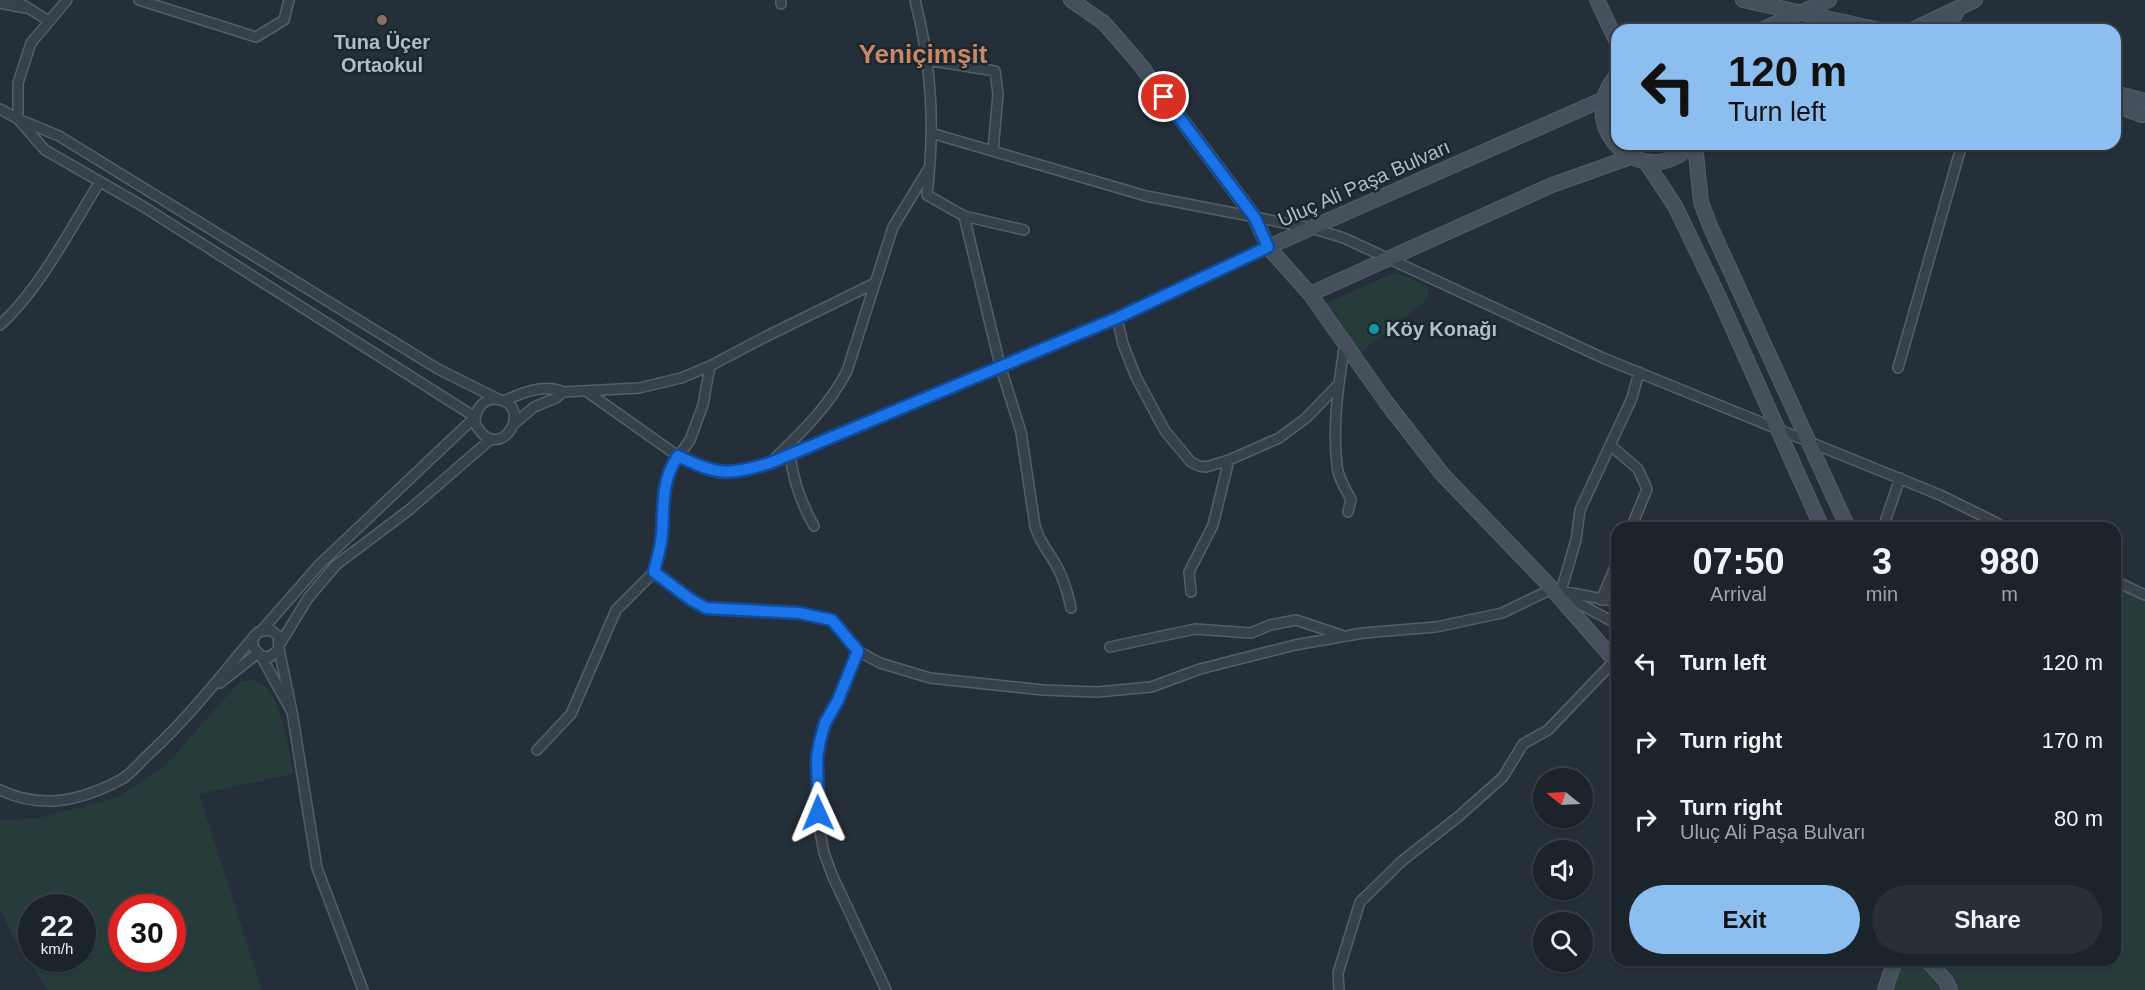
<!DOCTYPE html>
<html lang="en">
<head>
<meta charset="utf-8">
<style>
  :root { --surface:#1b232b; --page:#282f37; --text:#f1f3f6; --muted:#a0a4a9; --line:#394047; --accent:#8cbef0 }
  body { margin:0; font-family:Helvetica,sans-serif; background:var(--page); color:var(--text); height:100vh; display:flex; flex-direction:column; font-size:22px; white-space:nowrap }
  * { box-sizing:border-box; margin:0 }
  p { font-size:20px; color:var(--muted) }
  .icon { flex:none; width:33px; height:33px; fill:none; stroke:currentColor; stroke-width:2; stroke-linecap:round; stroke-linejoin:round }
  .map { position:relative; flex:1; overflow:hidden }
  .side { position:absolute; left:1611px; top:522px; width:510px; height:444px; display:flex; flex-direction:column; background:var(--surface); border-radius:18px; box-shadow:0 2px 4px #0004,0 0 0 2px var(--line) }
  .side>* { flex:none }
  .banner { position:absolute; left:1611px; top:24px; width:510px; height:126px; border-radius:18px; box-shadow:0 2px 4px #0004,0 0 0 2px var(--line); background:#8cbef0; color:#111; overflow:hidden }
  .needle { width:39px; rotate:288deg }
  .controls { position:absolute; left:1533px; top:768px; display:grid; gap:12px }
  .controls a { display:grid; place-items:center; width:60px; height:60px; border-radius:50%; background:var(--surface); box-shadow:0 2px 4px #0004,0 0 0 2px var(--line); font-size:30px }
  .speed { position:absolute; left:18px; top:894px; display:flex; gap:12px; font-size:30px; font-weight:700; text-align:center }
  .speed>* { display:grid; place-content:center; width:78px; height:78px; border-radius:50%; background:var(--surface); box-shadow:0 2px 4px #0004,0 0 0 2px var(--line); line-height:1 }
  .speed small { font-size:15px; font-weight:400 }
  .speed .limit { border:9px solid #d22; background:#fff; color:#111 }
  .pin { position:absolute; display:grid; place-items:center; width:51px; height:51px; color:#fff; margin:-26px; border:3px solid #fff; border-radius:50%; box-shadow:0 2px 6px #0007 }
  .me { position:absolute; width:66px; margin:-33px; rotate:359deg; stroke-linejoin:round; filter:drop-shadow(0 0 4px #0008) }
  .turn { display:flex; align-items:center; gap:21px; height:126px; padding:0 18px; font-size:27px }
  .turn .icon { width:78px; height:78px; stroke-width:2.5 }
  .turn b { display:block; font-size:42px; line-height:51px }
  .eta { display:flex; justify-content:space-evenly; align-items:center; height:102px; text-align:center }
  .eta b { font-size:36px; font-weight:600; line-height:42px }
  .primary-button { display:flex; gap:12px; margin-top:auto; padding:12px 18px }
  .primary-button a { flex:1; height:69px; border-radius:36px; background:var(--accent); color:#111; font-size:24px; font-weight:600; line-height:69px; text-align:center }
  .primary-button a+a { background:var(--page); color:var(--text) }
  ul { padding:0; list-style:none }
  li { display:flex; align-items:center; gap:18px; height:78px; padding:0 18px }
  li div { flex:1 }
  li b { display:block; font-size:22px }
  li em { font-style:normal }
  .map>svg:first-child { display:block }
  .green { fill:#263c3b; fill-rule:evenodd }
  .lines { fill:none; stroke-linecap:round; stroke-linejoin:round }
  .street-casing { stroke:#555f67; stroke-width:12 }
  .secondary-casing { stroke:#555f67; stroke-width:16 }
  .street { stroke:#374149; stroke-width:9 }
  .secondary { stroke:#45505c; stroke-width:14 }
  .route-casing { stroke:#114b97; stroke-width:15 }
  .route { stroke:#1a73e8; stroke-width:10 }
  .education-dot { fill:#8d6e63; stroke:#1c262e; stroke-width:2 }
  .culture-dot { fill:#0f9aa8; stroke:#1c262e; stroke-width:2 }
  .labels { text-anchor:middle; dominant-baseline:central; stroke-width:5; stroke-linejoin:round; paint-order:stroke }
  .poi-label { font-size:20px; font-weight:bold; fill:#b2bcc5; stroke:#1c262e }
  .street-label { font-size:20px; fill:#b2bcc5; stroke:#1c262e }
  .district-label { font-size:26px; font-weight:bold; fill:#cc8766; stroke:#1c262e }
</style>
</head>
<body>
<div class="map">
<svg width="2145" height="990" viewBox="0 0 2145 990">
  <rect width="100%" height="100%" fill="#242f39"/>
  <path class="green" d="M 1395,272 L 1428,286 L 1428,299 L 1360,353 L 1325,304 Z
    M 2115,586 L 2145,600 L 2145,990 L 1957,990 L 1944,965 L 1938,960 L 2115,960 Z
    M 254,680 C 258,682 263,684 266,687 C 282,704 290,751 293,774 L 199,794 L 262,990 L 48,990 L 15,941 L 0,909 L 0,820 L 35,819 L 116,798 L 164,767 L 239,682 ZM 32,908 L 82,908 L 82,958 L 32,958 ZM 122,908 L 172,908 L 172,958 L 122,958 Z
    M 1899,960 L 1918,960 L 1933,976 L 1942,990 L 1890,990 Z"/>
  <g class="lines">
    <g class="street-casing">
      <path id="street" d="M 15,0 L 49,21
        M 139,0 L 256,37 L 284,20 L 289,0
        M 781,0 L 781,4
        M 915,0 C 932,66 935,127 927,195 L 964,216 L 1000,365 L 1021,432 L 1035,526 C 1039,541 1047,550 1055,563 C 1063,577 1068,593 1071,608
        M 0,3 L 24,8
        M 927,60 L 995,71 L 998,94 L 993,151
        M 0,109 L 18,119 L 18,83 L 31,43 L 67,0
        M 931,133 L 1146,196 L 1311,228 L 1344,238 L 1603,358 L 1940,495 L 1995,522 L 2004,528
        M 964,216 L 1024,230
        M 1117,318 L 1123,344 L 1136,377 L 1165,431 L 1191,462 L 1199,466 L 1206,467 L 1229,460 L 1279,438 L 1306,418 L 1338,385
        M 0,325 C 39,290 71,228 99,183
        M 1345,342 C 1339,382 1332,424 1337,465 C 1338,477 1345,489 1351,499 L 1348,512
        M 1898,368 L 1962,144
        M 586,391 L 678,456 L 697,465 L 721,473 L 747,470 L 770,463 L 1117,318 L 1268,247
        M 492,399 C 541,399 498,475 473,419 L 475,421 C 476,409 481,402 492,399 Z
        M 504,401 C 521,393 545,383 563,392 L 639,388 L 681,378 L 710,366 L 765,337 L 875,283
        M 475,417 L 144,207 L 45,150 L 18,119 L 59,136 L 438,369 L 498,399
        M 515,423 L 534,407 L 556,398 L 563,392
        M 1610,445 L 1638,469 L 1647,489 L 1631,528
        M 790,454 C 793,481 801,503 814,526
        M 775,458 C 803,431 829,406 847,371 L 893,227 L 929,168
        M 1883,528 L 1900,478
        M 654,572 L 690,599 L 706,608 L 799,613 L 832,620 L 858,651 L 880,663 L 930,678 L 1043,690 L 1097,692 L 1151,687 L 1200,669 L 1295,645 L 1363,633 L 1436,627 L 1502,613 L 1552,589 L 1617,602
        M 2115,581 L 2145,595
        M 1561,591 L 1576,540 L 1580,510 L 1632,398 L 1639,372
        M 1191,592 L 1189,572 L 1213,525 L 1229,460
        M 1565,596 L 1617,624
        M 1601,600 L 1617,562
        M 262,630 L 320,564 L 473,419
        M 280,644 L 308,598 L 336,565 L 409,510 L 491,439
        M 1110,647 L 1195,629 L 1251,633 L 1270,625 L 1296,620 L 1341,635
        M 858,651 L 838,700 L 825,723 L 820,741 L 817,758 L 819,826 L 824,853 L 833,877 L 886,990
        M 261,656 L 270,657 L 279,649 L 278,636 L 271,630 L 258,632 L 253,639 L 253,647 L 261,656 L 292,712 L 279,649
        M 220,683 L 257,654
        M 292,712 L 317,868 L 363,990
        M 537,750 L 571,714 L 616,610 L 654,572 L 662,537 L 663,495 L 671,467 L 690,440 L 703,405 L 710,366
        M 0,790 C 42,810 81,801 122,779 C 132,773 140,762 149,754 C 188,718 221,676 255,635
        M 1339,990 L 1338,973 L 1360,902 L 1402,861 L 1458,817 L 1503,777 L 1523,744 L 1548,730 L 1615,660"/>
    </g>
    <g class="secondary-casing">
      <path id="secondary" d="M 1071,0 L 1104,23 L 1138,62 L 1255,218 L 1268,247 L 1310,294 L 1386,402 L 1442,474 L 1545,581 L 1617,663
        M 1597,0 L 1617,42
        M 1743,0 L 1880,30
        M 1761,30 L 1829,0
        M 1912,30 L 1975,0
        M 1949,30 L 1949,24 L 1959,8
        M 1617,75 C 1571,128 1646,195 1692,144
        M 2115,93 L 2145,101
        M 2115,105 L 2142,115
        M 1695,144 L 1701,202 L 1710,226 L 1848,528
        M 1646,162 L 1675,206 L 1717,293 L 1822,528
        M 1268,247 L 1604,99
        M 1310,294 L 1552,185 L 1631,157
        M 1927,960 L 1946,981 L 1950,990
        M 1885,990 L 1895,960"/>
    </g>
    <use href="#street" class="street"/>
    <use href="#secondary" class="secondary"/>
  </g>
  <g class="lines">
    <g class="route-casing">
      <path id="route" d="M 818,813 L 817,758 L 820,741 L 825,723 L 838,700 L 858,651 L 832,620 L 799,613 L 706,608 L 690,599 L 654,572 C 657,559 661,547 662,534 C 664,506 661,480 678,456 C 717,475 728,476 770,463 L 1117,318 L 1268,247 L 1255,218 L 1164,97"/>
    </g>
    <use href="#route" class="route"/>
  </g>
  <circle class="education-dot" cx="382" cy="20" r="6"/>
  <circle class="culture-dot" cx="1374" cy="329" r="6"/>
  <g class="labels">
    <g class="poi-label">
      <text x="382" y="42">Tuna Üçer<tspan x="382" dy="23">Ortaokul</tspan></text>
      <text x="1386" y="329" text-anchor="start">Köy Konağı</text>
    </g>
    <g class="street-label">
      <text transform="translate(1364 183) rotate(-24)">Uluç Ali Paşa Bulvarı</text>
    </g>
    <g class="district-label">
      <text x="923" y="54">Yeniçimşit</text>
    </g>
  </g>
</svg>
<div class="controls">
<a><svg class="needle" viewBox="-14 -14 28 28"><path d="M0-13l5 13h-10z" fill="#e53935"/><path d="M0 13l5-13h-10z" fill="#a0a4a9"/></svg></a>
<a><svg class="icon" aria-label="sound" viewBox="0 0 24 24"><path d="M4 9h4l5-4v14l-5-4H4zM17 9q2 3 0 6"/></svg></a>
<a><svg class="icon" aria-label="search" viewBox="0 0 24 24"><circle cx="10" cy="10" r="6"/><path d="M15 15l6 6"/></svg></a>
</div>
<div class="speed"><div>22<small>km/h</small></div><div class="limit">30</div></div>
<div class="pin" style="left:1164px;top:97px;background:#d93025"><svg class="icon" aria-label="arrive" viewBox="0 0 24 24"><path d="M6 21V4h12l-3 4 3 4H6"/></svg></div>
<svg class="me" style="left:818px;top:813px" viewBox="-20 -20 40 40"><path d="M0-17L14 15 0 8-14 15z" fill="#1a73e8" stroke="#fff" stroke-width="4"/></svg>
<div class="banner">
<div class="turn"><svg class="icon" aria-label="left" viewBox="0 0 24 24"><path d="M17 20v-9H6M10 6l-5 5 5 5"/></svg><div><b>120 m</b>Turn left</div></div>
</div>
<section class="side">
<div class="eta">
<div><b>07:50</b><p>Arrival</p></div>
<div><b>3</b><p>min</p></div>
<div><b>980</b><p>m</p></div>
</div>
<ul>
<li><svg class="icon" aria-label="left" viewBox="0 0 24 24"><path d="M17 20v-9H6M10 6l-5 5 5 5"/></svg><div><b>Turn left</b></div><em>120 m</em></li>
<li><svg class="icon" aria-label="right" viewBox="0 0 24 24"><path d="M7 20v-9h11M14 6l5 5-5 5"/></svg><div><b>Turn right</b></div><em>170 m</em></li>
<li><svg class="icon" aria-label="right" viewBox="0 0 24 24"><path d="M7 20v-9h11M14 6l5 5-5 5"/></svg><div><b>Turn right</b><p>Uluç Ali Paşa Bulvarı</p></div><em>80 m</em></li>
</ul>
<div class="primary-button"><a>Exit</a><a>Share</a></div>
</section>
</div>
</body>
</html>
